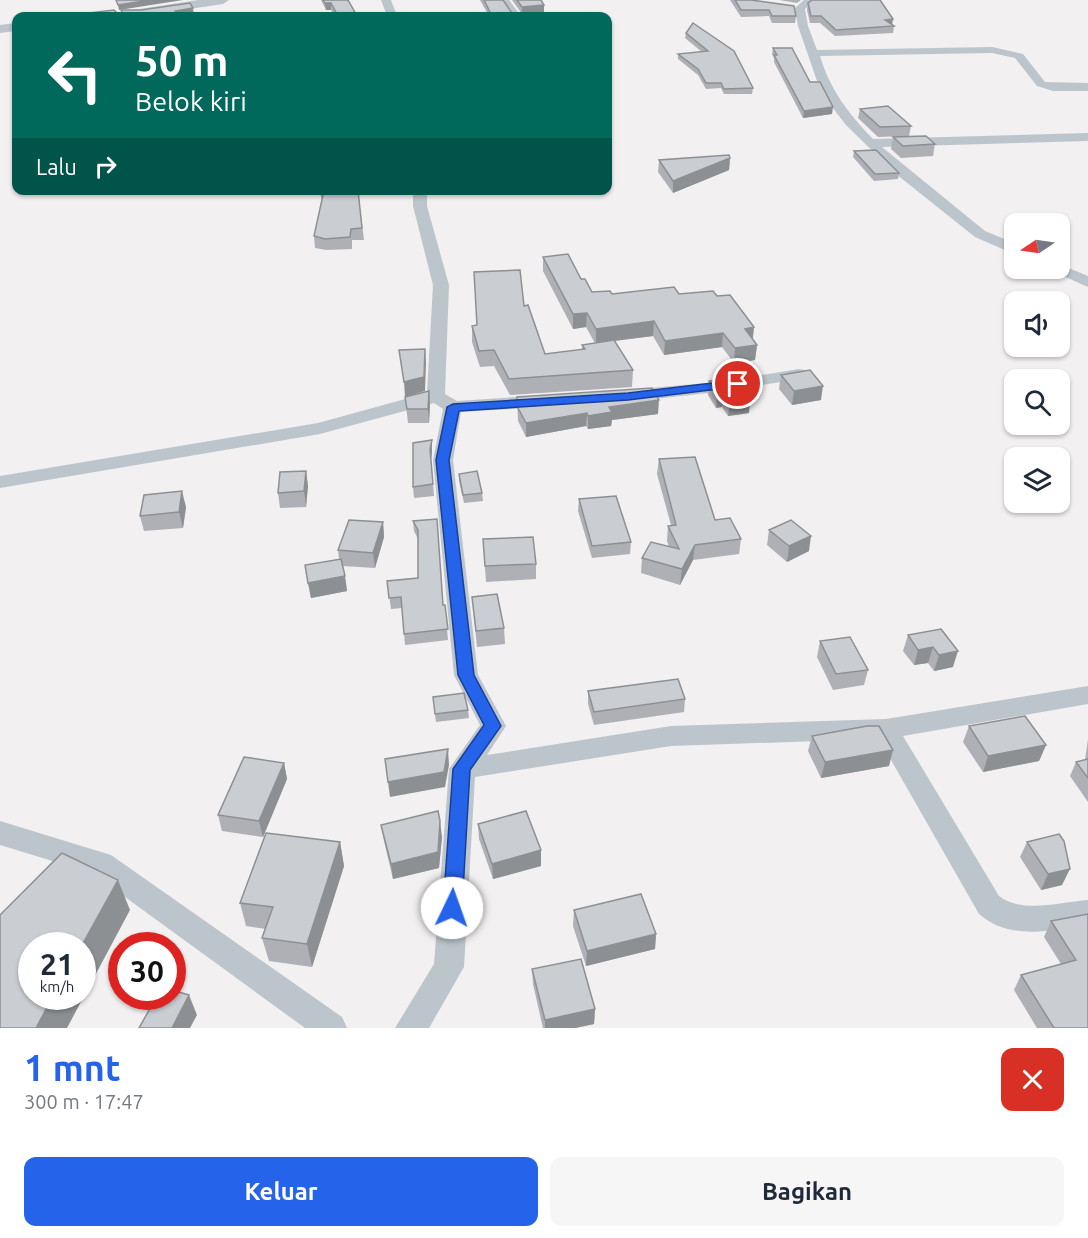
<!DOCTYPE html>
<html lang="id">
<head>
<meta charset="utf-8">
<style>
  :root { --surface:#fff; --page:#f6f6f7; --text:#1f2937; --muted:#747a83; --accent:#2563eb }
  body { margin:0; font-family:Ubuntu,sans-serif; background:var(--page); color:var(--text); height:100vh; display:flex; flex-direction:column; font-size:22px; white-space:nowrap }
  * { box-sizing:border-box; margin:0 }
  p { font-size:20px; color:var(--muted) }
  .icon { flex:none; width:33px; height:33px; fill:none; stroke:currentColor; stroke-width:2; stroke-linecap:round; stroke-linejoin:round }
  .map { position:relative; height:1028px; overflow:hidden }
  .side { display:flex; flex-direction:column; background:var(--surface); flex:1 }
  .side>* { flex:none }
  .hud { position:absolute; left:12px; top:12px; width:600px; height:183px; border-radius:12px; box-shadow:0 2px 4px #0004; background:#00695c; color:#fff; overflow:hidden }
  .needle { width:39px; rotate:257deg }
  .tools { position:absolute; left:1004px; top:213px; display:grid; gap:12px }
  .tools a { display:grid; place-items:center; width:66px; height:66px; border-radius:12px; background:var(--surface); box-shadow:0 2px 4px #0004; font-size:30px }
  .speed { position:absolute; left:18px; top:932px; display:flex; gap:12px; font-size:30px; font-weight:700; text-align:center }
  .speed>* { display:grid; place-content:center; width:78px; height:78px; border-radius:50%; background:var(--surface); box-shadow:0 2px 4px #0004; line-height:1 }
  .speed small { font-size:15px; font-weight:400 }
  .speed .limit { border:9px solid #d22; background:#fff; color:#111 }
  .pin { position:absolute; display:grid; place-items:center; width:51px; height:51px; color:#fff; margin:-26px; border:3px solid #fff; border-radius:50%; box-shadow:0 2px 6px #0007 }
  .me { position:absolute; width:66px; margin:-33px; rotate:3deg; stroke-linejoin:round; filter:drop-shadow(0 0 4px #0008) }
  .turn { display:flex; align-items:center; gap:21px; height:126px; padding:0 24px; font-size:27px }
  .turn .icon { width:78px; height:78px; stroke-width:2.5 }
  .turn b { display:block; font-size:42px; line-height:51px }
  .then { display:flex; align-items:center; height:57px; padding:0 24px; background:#0003; gap:12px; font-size:22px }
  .round { display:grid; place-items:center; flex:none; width:63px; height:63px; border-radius:12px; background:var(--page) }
  .overview { display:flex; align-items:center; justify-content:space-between; height:102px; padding:0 24px }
  h1 { font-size:36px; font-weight:600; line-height:45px; color:var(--accent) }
  .action { display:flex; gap:12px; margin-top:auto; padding:12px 24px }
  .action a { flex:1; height:69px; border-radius:12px; background:var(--accent); color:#fff; font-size:24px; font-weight:600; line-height:69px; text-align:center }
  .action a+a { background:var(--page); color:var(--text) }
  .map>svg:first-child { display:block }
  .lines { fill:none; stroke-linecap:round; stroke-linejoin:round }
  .minor { fill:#bcc5cc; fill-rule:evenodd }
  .tertiary { fill:#bcc5cc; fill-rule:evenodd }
  .wall { fill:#aeb0b5 }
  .shaded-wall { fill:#8d9093 }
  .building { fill:#cacdd2; stroke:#8d9093; stroke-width:1.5 }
  .route { fill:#2563eb; stroke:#184099; stroke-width:1.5 }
</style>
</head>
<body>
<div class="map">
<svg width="1088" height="1028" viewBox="0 0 1088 1028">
  <rect width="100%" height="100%" fill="#f2f0f0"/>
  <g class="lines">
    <path class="minor" d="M 381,0 L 391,0 L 397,16 L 387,16 Z
      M 499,0 L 509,0 L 521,16 L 511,16 Z
      M 804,0 L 815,0 L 805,9 L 808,26 L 817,50 L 992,47 L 1023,54 L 1045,82 L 1088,83 L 1088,91 L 1053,91 L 1037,86 L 1015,58 L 992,53 L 820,56 C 830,90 849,114 873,139 L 1088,133 L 1088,141 L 882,147 L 985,231 L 1014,243 L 1014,254 L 975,237 L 896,174 L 846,125 L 829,103 L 817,81 L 798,26 L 795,8 Z
      M 413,190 L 427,190 L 427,206 L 449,285 L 445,394 L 457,401 L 545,395 L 552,397 L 554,401 L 552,405 L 545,407 L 461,412 L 453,460 L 478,675 L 506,726 L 487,755 L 671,726 L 886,719 L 1088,686 L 1088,704 L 903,736 L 999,896 C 1022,914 1061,902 1088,900 L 1088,926 C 1050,930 1010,941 979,914 L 879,739 L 671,746 L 475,777 L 464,967 L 429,1028 L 395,1028 L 434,964 L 449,769 L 480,725 L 454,675 L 433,460 L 443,409 L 434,403 L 320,434 L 0,488 L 0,476 L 318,423 L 427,393 L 433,285 L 413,206 Z
      M 1059,264 L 1088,276 L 1088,287 L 1052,271 L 1050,268 L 1059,268 Z
      M 799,369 L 805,370 L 808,374 L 805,378 L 718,392 L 627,402 L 620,400 L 618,396 L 620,392 L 627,390 L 718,382 Z
      M 0,821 L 111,855 L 342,1017 L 347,1028 L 305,1028 L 92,873 L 0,845 Z"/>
    <path class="tertiary" d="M 198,0 L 229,0 L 223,4 L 142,16 L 113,16 L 120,12 Z
      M 16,23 L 16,31 L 0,33 L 0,25 Z"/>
  </g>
  <path class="wall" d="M 321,0 L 348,0 L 357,16 L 335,16 L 331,10 L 326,10 Z
    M 480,0 L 503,0 L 514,16 L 489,16 Z
    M 512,0 L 541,0 L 544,12 L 522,14 Z
    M 730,0 L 751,0 L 796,16 L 795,23 L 772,23 L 769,16 L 741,17 Z
    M 779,0 L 801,0 L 797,3 Z
    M 808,3 L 892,25 L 894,26 L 893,33 L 835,36 L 820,23 L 810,23 L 807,10 Z
    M 686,33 L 753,88 L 752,94 L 724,94 L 721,88 L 706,89 L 698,75 L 678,59 L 678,54 L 702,52 L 685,38 Z
    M 773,48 L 810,82 L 832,114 L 803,118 L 774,62 L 774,58 L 772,54 Z
    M 860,109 L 911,126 L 909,136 L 878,137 L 858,118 Z
    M 893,137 L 935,144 L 933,156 L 901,158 L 891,149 Z
    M 854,151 L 899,173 L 898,179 L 874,181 L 853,157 Z
    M 730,158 L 729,170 L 673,193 L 658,172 L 659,160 Z
    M 319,190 L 358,190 L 364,240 L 352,240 L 352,249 L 326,250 L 315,248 L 314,236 L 322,200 Z
    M 543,257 L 581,279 L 592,292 L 612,294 L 679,294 L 717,296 L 754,327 L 753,339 L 757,345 L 755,360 L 734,363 L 722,347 L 664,355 L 653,336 L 615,341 L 633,370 L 632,387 L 510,395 L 494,366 L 480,367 L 472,342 L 472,326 L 477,325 L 524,306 L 545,354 L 582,350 L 582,345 L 595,343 L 586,327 L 573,329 L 543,271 Z
    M 781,375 L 821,400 L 792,405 L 779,389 Z
    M 709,381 L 750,399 L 749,413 L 728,416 L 722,407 L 716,408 L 708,395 Z
    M 429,391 L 430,405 L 429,423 L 408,423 L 405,397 Z
    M 517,397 L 658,414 L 612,420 L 611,426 L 588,429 L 586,426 L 526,437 L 518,421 Z
    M 432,440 L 432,452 L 431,459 L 434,496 L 414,498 L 413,487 Z
    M 659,459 L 715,520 L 741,539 L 739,554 L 693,560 L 680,585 L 641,573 L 642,558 L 669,547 L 667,541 L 668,526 L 671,525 L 657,474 Z
    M 306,471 L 308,486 L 306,507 L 280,508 L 278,493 Z
    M 459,474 L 482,493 L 483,501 L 464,503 L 459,481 Z
    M 579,499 L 631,542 L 630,554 L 592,558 L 578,511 Z
    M 186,507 L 183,528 L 144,531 L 140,516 Z
    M 437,519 L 443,605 L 445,605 L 448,640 L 405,645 L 402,608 L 391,609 L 387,581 L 418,578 L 418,539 L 414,531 L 413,521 Z
    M 383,522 L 384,537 L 375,568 L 343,566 L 347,591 L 311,598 L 305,565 L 339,559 L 338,550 Z
    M 769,530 L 809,551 L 787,562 L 767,545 Z
    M 483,539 L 536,564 L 536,579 L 486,582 Z
    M 472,597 L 504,628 L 505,644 L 477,647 Z
    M 941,629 L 953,667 L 934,671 L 928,663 L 914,665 L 903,651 L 908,635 Z
    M 820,641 L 868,670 L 864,685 L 833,690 L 817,657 Z
    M 588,691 L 685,699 L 684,712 L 594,725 L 588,704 Z
    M 433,697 L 468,710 L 469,718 L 436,722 Z
    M 969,726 L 1046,745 L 1039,761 L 983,772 L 963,742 Z
    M 812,736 L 889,766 L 821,778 L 808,751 Z
    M 1088,739 L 1088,802 L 1070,776 L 1076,762 L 1085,760 Z
    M 284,763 L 287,779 L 263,837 L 222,831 L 218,815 Z
    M 478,824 L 541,850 L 541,866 L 493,879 L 479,839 Z
    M 381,825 L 442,837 L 439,868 L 393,879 L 384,841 Z
    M 340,842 L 344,866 L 312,967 L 269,961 L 262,938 L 266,929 L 246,926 L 240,903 Z
    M 1027,842 L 1062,885 L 1041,890 L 1020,857 Z
    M 574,910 L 656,934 L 655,949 L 586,966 L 573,926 Z
    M 1088,914 L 1088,1028 L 1037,1028 L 1014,990 L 1021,975 L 1061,964 L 1044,937 L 1051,921 Z
    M 532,969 L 595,1009 L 594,1024 L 575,1028 L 543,1028 L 533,984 Z"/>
  <path class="shaded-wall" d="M 151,0 L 183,0 L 119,10 L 118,5 Z
    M 325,3 L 331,3 L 331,10 L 326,10 Z
    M 544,5 L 544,12 L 522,14 L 522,7 Z
    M 193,8 L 194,16 L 176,16 L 175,11 Z
    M 893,19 L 892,25 L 885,20 Z
    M 833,107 L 832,114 L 803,118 L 804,111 Z
    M 730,158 L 729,170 L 673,193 L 673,181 Z
    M 587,313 L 586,327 L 573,329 L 573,314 Z
    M 654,321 L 653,336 L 596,343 L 596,329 Z
    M 754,327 L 752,342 L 745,329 Z
    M 723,333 L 722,347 L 664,355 L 665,341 Z
    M 757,345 L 755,360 L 734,363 L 735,348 Z
    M 425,349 L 426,363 L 425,391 L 405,397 L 404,382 Z
    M 823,386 L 821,400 L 792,405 L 794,391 Z
    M 429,391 L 430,405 L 429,423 L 428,409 Z
    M 717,393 L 724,393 L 722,407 L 716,408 Z
    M 750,399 L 749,413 L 728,416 L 730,401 Z
    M 659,400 L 658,414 L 612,420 L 611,426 L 588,429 L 588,416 L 609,407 Z
    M 587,413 L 586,426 L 526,437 L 526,423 Z
    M 432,440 L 432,452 L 431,460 L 430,449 Z
    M 306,471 L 308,486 L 306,507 L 304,491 Z
    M 182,491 L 186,507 L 183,528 L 179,512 Z
    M 383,522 L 384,537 L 375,568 L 373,553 Z
    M 811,536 L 809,551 L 787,562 L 789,546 Z
    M 695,545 L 693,560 L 680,585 L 682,569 Z
    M 345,576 L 347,591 L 311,598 L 308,583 Z
    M 933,647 L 928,663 L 914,665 L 918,650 Z
    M 958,651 L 953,667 L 934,671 L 939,655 Z
    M 1046,745 L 1039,761 L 983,772 L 988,756 Z
    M 448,749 L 449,765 L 445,787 L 390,797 L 388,782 Z
    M 893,750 L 889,766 L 821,778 L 825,762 Z
    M 284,763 L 287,779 L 263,837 L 259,821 Z
    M 440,821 L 442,837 L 439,868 L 393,879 L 391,864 Z
    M 340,842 L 344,866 L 312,967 L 307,944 Z
    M 541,850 L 541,866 L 493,879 L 492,864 Z
    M 1070,869 L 1062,885 L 1041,890 L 1048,874 Z
    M 118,880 L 130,910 L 67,1028 L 36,1028 L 53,996 L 82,996 L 82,945 Z
    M 656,934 L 655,949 L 586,966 L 587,951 Z
    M 189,995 L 197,1015 L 190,1028 L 172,1028 Z
    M 595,1009 L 594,1024 L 575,1028 L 545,1028 L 545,1020 Z"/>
  <path class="building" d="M 116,0 L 151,0 L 118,5 Z
    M 323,0 L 348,0 L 357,16 L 338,16 L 331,3 L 325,3 Z
    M 484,0 L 503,0 L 514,16 L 492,16 Z
    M 517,0 L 541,0 L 544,5 L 522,7 Z
    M 735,0 L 751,0 L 794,6 L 796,16 L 772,16 L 769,10 L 741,10 Z
    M 812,0 L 880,0 L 893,19 L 885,20 L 894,26 L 836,30 L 821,16 L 811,16 L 808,3 Z
    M 190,3 L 193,8 L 175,11 L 176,16 L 124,16 L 121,10 L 141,10 Z
    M 114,10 L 120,16 L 90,16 L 88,13 Z
    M 693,23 L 734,51 L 753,88 L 724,89 L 721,83 L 706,83 L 698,69 L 678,54 L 708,51 L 686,33 Z
    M 773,48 L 792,48 L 810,82 L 820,82 L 833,107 L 804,111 L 774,55 L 777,55 Z
    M 888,106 L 911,126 L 880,127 L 860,109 Z
    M 926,136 L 935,144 L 903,146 L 893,137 Z
    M 876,150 L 899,173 L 875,174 L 854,151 Z
    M 729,155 L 730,158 L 673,181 L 659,160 Z
    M 321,190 L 358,190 L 362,228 L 351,229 L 350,237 L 325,239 L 314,236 L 323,195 Z
    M 568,254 L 581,279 L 585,279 L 592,292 L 610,291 L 612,294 L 674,287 L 679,294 L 713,291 L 717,296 L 730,295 L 754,327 L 745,329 L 757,345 L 735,348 L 723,333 L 665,341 L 654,321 L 596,329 L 587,313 L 573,314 L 543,257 Z
    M 520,270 L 524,306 L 528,305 L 545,354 L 585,349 L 582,345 L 614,340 L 633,370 L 509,379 L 494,350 L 479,351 L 472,326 L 477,325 L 474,272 Z
    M 425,349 L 424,377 L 404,382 L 399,350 Z
    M 810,370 L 823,386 L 794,391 L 781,375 Z
    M 736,377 L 750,399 L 730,401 L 724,393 L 717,393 L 709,381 Z
    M 652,388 L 659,400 L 609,407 L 612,412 L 588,416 L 587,413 L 526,423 L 518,408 L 517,397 Z
    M 429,391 L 428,409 L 407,409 L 405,397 Z
    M 432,440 L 430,449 L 433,484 L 413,487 L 413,443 Z
    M 695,457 L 715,520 L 730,518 L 741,539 L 695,545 L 682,569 L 642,558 L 651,542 L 679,549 L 668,526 L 676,525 L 659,459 Z
    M 306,471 L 304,491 L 278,493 L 280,472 Z
    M 477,471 L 482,493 L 463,495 L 459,474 Z
    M 182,491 L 179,512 L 140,516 L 144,495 Z
    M 616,496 L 631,542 L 592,546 L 579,499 Z
    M 437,519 L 443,605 L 445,605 L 448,629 L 404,634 L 401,597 L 389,598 L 387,581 L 418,578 L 418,530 L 413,521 Z
    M 349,520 L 383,522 L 373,553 L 338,550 Z
    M 791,520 L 811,536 L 789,546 L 769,530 Z
    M 533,537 L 536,564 L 485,566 L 483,539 Z
    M 341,559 L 345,576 L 308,583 L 305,565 Z
    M 497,594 L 504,628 L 476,631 L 472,597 Z
    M 941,629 L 958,651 L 939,655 L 933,647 L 918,650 L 908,635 Z
    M 850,637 L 868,670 L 836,674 L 820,641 Z
    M 678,679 L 685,699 L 594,712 L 588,691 Z
    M 464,693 L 468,710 L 435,714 L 433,697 Z
    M 1025,716 L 1046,745 L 988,756 L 969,726 Z
    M 867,726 L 879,726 L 893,750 L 825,762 L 812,736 Z
    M 448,749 L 444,772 L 388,782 L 385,759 Z
    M 244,757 L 284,763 L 259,821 L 218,815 Z
    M 1088,759 L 1088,778 L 1076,762 Z
    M 438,811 L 440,821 L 438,852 L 391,864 L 381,825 Z
    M 526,811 L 541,850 L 492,864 L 478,824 Z
    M 266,833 L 340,842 L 307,944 L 262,938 L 273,907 L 240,903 Z
    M 1059,834 L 1064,841 L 1070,869 L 1048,874 L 1027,842 Z
    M 62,853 L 118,880 L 82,945 L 32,945 L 32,996 L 53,996 L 36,1028 L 0,1028 L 0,915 Z
    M 641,894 L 656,934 L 587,951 L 574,910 Z
    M 1088,914 L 1088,1028 L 1054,1028 L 1021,975 L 1076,960 L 1051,921 Z
    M 581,959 L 595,1009 L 545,1020 L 532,969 Z
    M 172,990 L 189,995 L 172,1028 L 139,1028 L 157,996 L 172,996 Z"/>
  <path class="route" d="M 738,380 L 744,384 L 743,386 L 628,400 L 459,411 L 449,460 L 474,675 L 501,726 L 470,770 L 462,908 L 459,914 L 452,916 L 445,914 L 443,908 L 453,769 L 484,725 L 458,675 L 436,460 L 447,407 L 453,404 L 628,393 Z"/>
</svg>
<div class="tools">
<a><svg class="needle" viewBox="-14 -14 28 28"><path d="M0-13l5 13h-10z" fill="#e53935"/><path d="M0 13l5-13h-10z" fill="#747a83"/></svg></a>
<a><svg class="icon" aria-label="sound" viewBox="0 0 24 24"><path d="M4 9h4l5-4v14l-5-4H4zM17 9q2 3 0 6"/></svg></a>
<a><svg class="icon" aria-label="search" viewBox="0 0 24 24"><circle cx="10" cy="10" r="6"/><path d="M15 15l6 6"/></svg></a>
<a><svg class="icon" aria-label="layers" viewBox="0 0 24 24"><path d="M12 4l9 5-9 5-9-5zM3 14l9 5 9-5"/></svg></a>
</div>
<div class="speed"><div>21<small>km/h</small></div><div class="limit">30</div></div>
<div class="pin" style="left:738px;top:384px;background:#d93025"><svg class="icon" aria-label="arrive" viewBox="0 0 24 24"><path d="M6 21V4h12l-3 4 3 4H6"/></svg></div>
<svg class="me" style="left:452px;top:908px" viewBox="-20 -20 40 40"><circle r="19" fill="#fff"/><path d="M0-13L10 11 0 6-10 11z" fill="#2563eb"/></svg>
<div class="hud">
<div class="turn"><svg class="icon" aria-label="left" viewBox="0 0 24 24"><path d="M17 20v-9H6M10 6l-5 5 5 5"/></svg><div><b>50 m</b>Belok kiri</div></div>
<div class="then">Lalu<svg class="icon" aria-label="right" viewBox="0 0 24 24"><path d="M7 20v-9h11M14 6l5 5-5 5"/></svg></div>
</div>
</div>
<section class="side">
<div class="overview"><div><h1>1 mnt</h1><p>300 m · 17:47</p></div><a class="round" style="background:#d93025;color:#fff"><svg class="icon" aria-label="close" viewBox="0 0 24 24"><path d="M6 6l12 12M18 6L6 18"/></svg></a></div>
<div class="action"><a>Keluar</a><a>Bagikan</a></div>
</section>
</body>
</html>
